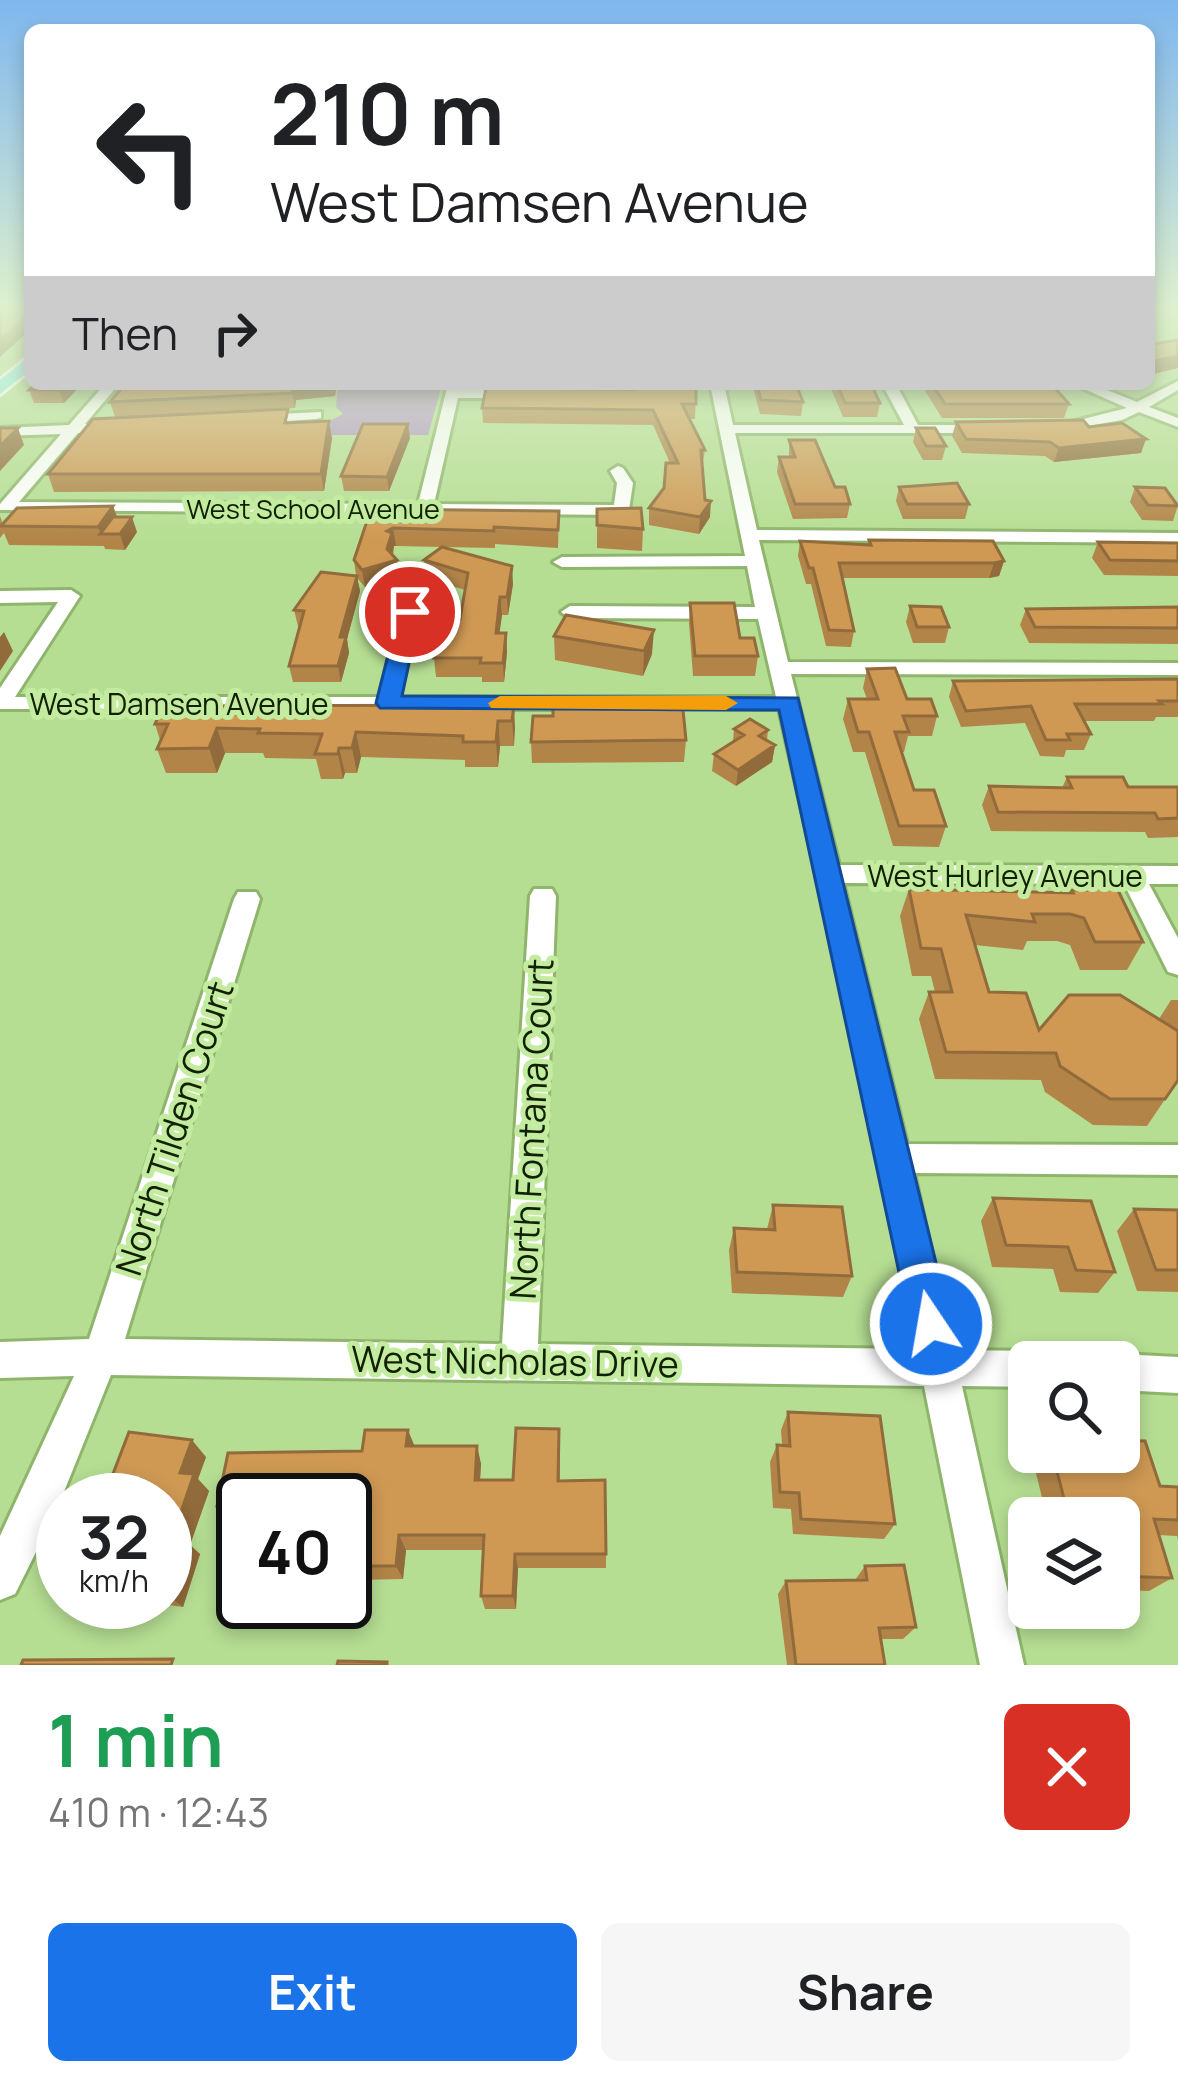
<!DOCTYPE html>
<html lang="en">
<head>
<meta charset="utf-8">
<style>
  :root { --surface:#fff; --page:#f6f6f6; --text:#202124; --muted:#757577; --accent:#1a73e8 }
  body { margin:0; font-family:Manrope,sans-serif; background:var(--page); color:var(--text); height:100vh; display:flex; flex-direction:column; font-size:45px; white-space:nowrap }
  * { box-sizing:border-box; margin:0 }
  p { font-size:39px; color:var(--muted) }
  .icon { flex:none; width:66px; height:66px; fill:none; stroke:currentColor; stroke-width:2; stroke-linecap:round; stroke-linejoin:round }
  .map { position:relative; height:1665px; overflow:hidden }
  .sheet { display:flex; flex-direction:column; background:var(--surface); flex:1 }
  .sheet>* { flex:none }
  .banner { position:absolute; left:24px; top:24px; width:1131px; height:366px; border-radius:18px; box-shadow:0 6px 18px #0003; background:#fff; color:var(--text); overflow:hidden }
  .tools { position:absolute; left:1008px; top:1341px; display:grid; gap:24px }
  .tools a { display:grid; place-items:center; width:132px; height:132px; border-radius:18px; background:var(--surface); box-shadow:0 6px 18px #0003; font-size:60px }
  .speed { position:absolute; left:36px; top:1473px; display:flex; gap:24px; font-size:60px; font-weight:700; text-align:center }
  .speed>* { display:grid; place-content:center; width:156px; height:156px; border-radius:50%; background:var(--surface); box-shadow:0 6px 18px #0003; line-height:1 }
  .speed small { font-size:30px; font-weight:400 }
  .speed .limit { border:6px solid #111; border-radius:18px; background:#fff; color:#111 }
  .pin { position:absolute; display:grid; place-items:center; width:102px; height:102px; color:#fff; margin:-51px; border:6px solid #fff; border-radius:50%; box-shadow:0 3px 12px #0007 }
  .me { position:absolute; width:132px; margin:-66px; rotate:348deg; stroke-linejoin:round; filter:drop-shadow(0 0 9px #0008) }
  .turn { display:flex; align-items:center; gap:42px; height:252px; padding:0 48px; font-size:54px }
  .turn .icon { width:156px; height:156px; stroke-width:2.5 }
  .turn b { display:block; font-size:84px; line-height:102px }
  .then { display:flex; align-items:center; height:114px; padding:0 48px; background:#0003; gap:24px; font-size:45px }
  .round { display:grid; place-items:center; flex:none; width:126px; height:126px; border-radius:18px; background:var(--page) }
  .summary { display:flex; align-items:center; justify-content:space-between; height:204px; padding:0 48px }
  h1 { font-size:72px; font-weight:700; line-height:90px; color:#1e9e55 }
  .cta { display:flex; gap:24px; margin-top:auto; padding:24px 48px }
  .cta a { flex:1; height:138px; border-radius:18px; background:var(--accent); color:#fff; font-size:48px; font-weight:700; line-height:138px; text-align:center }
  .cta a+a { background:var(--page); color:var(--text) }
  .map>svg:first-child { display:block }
  .green { fill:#b195c4 }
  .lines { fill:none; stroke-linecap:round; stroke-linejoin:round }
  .minor-casing { stroke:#8fb56c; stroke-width:6 }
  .major-casing { stroke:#fff; stroke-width:6 }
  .minor { fill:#fff; fill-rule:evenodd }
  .major { fill:#86efeb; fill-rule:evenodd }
  .wall { fill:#b28448 }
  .shaded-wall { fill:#916b3b }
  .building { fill:#cf9954; stroke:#916b3b; stroke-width:3 }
  .route { fill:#1a73e8; stroke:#114b97; stroke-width:3 }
  .slow { fill:#f59e0b }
  .labels { text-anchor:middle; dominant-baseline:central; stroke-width:10; stroke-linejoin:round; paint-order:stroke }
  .far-street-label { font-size:27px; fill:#122003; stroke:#c3eca0 }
  .street-label { font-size:30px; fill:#122003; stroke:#c3eca0 }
  .near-street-label { font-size:36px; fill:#122003; stroke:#c3eca0 }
</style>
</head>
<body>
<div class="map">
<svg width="1178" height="1665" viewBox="0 0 1178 1665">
  <rect width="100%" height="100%" fill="#b6de93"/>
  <path class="green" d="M 338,384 L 442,384 L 428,435 L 325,435 L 322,425 L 343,414 L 336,407 Z"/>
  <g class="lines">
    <g class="minor-casing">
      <path id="minor" d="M 1178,381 L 1178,390 L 1149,407 L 1178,418 L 1178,427 L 1139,412 L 1122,420 L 1059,431 L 1052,427 L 1127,408 L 1073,384 L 1092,384 L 1137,402 Z
        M 105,384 L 119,384 L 85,424 L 116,423 L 123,427 L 121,430 L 78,433 L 19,502 L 418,504 L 448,384 L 462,384 L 460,390 L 518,390 L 525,394 L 518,398 L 458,398 L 434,504 L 614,505 L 617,483 L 610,471 L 618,466 L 623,468 L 633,483 L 629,510 L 621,515 L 0,510 L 0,504 L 61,434 L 0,436 L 0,428 L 69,425 Z
        M 710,384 L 724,384 L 733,425 L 904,425 L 882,384 L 896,384 L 918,425 L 982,425 L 989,429 L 982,433 L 735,433 L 757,530 L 1178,533 L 1178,543 L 759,540 L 788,662 L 1178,663 L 1178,675 L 791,674 L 839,865 L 1178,866 L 1178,884 L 1149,884 L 1178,938 L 1178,975 L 1168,972 L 1124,884 L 843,883 L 907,1144 L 1178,1145 L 1178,1175 L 914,1173 L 953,1350 L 1029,1351 L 1042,1356 L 1044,1362 L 1029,1362 L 1029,1387 L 962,1386 L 1024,1665 L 980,1665 L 924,1386 L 111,1375 L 55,1514 L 15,1594 L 0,1600 L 0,1536 L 74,1376 L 0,1378 L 0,1342 L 89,1339 L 234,899 L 238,892 L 256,892 L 260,899 L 125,1339 L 502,1344 L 530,896 L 534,889 L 552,889 L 556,896 L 538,1344 L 917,1349 L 865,1089 L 779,709 L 0,709 L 0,688 L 58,602 L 0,603 L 0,591 L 71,590 L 80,596 L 15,697 L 379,697 L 400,612 L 409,606 L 418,612 L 400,697 L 776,697 L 758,619 L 570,618 L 561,612 L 570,606 L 755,607 L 747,566 L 562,567 L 553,562 L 562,557 L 745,556 Z
        M 321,412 L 321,418 L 316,419 L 258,423 L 251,419 L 258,415 Z
        M 1119,1354 L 1178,1357 L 1178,1393 L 1119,1390 L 1119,1362 L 1105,1362 Z"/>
    </g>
    <g class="major-casing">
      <path id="major" d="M 30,356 L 30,370 L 0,394 L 0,380 Z"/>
    </g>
    <use href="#minor" class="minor"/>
    <use href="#major" class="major"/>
  </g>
  <path class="wall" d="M 1149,322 L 1153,344 L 1178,340 L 1178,368 L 1153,374 L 1150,380 Z
    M 35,384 L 82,384 L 64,403 L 34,403 L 29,390 Z
    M 125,384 L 337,384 L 335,396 L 296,400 L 295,408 L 115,417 L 110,402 Z
    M 538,384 L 696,384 L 695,419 L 689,419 L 705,450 L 702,466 L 705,500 L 710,517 L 699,534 L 649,525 L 649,508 L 664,488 L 670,463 L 653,425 L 483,423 L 482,408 L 636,388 Z
    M 752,384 L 796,384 L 803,402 L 801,416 L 760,414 Z
    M 829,384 L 871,384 L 880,403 L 877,417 L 843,417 Z
    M 921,384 L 964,384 L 967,388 L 1069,404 L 1064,418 L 942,418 Z
    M 1019,384 L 1046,384 L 1046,387 L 1022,387 Z
    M 956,422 L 1089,427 L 1141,453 L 1054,462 L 1045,456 L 962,453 L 952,436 Z
    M 291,423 L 332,438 L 324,491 L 54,492 L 48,474 Z
    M 916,428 L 946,446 L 942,460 L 923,460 L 913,442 Z
    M 410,438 L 389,491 L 344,491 L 341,476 Z
    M 789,440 L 850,504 L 847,518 L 793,519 L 777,472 L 779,457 L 789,457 Z
    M 899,487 L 969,504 L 965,519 L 903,519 L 896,501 Z
    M 1135,487 L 1178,505 L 1173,521 L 1142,520 L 1130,502 Z
    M 113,506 L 117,517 L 137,532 L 125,550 L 105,549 L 104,546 L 9,545 L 4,533 L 0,538 L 0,516 L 3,524 Z
    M 371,509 L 559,511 L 558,548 L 495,544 L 495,548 L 442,547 L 513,584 L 508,615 L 502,615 L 499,633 L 506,633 L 507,652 L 504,682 L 482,682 L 482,677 L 436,677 L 434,658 L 460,619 L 465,590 L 426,578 L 424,560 L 442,547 L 396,546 L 394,546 L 393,556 L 399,577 L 365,587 L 357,578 L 360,591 L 347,639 L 349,653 L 341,682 L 293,682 L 289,666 L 300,626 L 298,626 L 294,610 L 356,575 L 354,560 Z
    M 597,509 L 643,529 L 642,551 L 597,548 Z
    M 869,540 L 1004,561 L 999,576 L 989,578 L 842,578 L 854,631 L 851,647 L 826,646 L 811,584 L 806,584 L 798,556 L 800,541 L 868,545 Z
    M 1098,542 L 1178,543 L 1178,576 L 1104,575 L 1092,558 Z
    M 690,603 L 740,638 L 758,656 L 755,676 L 693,676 L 689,623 Z
    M 910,606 L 949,627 L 945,643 L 913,643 L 906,622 Z
    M 1178,607 L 1178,644 L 1029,643 L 1020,625 L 1026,609 Z
    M 554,636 L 652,654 L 643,676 L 555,660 Z
    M 867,669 L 907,699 L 937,716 L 932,736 L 908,736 L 904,752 L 902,752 L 914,790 L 946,826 L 939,847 L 893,846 L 865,752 L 853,752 L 843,719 L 848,699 L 867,699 L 863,688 Z
    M 1178,679 L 1178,717 L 1156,717 L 1154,721 L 1084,721 L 1091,734 L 1084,750 L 1066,750 L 1064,757 L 1040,756 L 1025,723 L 961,727 L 949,697 L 953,681 Z
    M 514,705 L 514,746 L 500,746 L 498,767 L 465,767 L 465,760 L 361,757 L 357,773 L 345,773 L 343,779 L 321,779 L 316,759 L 265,758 L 263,753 L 225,753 L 217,773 L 166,773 L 157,749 L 160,740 L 155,724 Z
    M 734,729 L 768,730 L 767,741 L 775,745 L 772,762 L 736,786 L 712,771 L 714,754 L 733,742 Z
    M 686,740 L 684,762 L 532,763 L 531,742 Z
    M 1067,777 L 1128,787 L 1178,787 L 1178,837 L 1148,838 L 1145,832 L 991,831 L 982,805 L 989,786 L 1062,788 Z
    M 1084,886 L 1143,942 L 1127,970 L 1080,970 L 1070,945 L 1057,941 L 1027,941 L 1023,950 L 975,945 L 989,992 L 1039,1030 L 1159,1019 L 1171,1000 L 1178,1000 L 1178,1080 L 1147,1126 L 1093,1125 L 1045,1092 L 1041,1080 L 935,1079 L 919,1019 L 929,992 L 935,992 L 931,976 L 912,976 L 900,916 L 909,889 L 1070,893 L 1071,890 L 1082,890 Z
    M 993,1198 L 1115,1272 L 1098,1293 L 1060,1292 L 1053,1269 L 992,1267 L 981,1221 Z
    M 773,1205 L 852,1276 L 843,1297 L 732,1293 L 729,1250 L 734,1228 L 767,1229 Z
    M 1134,1209 L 1178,1210 L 1178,1292 L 1137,1291 L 1117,1231 Z
    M 788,1412 L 895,1524 L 884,1539 L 793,1534 L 791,1509 L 773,1508 L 770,1462 L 777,1445 L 782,1445 L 781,1430 Z
    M 414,1446 L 477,1446 L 481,1464 L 480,1480 L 513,1480 L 560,1446 L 560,1481 L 606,1554 L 606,1568 L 518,1568 L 516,1609 L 485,1609 L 481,1596 L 483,1550 L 406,1550 L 403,1579 L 356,1580 L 346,1566 L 347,1556 L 345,1556 L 345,1500 L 243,1500 L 243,1521 L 231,1521 L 217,1506 L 362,1451 Z
    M 1052,1452 L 1119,1452 L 1160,1486 L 1178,1487 L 1178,1540 L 1177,1536 L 1158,1535 L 1172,1578 L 1149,1591 L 1119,1590 L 1119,1518 L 1047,1518 L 1035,1469 Z
    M 206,1457 L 198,1479 L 209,1491 L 190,1545 L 200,1554 L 183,1607 L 147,1602 L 165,1602 L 165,1500 Z
    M 865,1566 L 916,1627 L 903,1639 L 880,1639 L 885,1665 L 787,1665 L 778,1594 L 786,1581 L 855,1580 Z"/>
  <path class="shaded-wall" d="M 30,314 L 30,330 L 0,357 L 0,340 Z
    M 1178,356 L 1178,368 L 1153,374 L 1155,367 L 1150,362 Z
    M 65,384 L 82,384 L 64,403 L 59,390 Z
    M 311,384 L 337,384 L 335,396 L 296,400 L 295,408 L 292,393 L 294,386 Z
    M 329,421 L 332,438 L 324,491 L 321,474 Z
    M 408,424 L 410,438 L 389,491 L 387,477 Z
    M 18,428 L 24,445 L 0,471 L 0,446 Z
    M 1146,439 L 1141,453 L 1054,462 L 1059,448 Z
    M 711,501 L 710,517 L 699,534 L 700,517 Z
    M 113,506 L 120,525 L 101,534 L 98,527 Z
    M 132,517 L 137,532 L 125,550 L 120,534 Z
    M 393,528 L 396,546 L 394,546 L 391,561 L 397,560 L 399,577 L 365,587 L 362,570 L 387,549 L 387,531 Z
    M 1004,561 L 999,576 L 989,578 L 994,563 Z
    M 512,566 L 513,584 L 508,615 L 507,597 Z
    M 357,576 L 360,591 L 347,639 L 349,653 L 341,682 L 338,666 L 340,637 Z
    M 500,597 L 502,615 L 497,652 L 496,633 Z
    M 654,630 L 652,654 L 643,676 L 644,651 Z
    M 4,632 L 13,651 L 0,671 L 0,637 Z
    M 506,633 L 507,652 L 504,682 L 503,663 Z
    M 514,705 L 515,729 L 514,746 L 512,721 Z
    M 498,721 L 500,746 L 498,767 L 496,742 Z
    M 217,728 L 225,753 L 217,773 L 209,748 Z
    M 356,732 L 361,757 L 357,773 L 352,748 Z
    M 775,745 L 772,762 L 736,786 L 738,770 Z
    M 339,748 L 345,773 L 343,779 L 338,754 Z
    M 408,1430 L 415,1447 L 406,1446 Z
    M 192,1440 L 206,1457 L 198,1479 L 209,1491 L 190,1545 L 200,1554 L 183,1607 L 166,1594 L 180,1473 Z
    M 477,1446 L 481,1464 L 479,1496 L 475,1480 Z
    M 399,1535 L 406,1550 L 403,1579 L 396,1566 Z
    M 515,1554 L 518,1568 L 516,1609 L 513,1596 Z"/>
  <path class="building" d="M 0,308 L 30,308 L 30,314 L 0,340 Z
    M 1149,322 L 1153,344 L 1178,340 L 1178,356 L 1150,362 L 1155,367 L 1149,367 Z
    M 35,384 L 65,384 L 59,390 L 29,390 Z
    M 125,384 L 311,384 L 294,386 L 292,393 L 110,402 Z
    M 642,384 L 696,384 L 696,404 L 682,404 L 705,450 L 701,450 L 705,500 L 711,501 L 700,517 L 649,508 L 664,488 L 666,463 L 678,463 L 653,410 L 482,408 L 486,388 L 634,389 Z
    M 757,384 L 796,384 L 803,402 L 761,400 Z
    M 837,384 L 871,384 L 880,403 L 845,403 Z
    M 932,384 L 964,384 L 967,388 L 1055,388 L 1069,404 L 945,404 Z
    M 288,409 L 285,423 L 329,421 L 321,474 L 48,474 L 93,419 Z
    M 1083,420 L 1089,427 L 1122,423 L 1146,439 L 1059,448 L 1050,442 L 966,439 L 956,422 Z
    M 363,424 L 408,424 L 387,477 L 341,476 Z
    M 0,428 L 18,428 L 0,446 Z
    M 916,428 L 935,428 L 946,446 L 926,446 Z
    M 789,440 L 815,440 L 835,487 L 845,487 L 850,504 L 795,504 L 779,457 L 795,457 Z
    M 957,483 L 969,504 L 907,504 L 899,487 Z
    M 1135,487 L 1165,488 L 1178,506 L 1148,505 Z
    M 113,506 L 98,527 L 1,526 L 17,508 Z
    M 641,508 L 643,529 L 597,525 L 597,509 Z
    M 371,509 L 559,511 L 558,530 L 494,527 L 494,531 L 393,528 L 387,531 L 392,533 L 387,549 L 397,560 L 362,570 L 354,560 Z
    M 113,517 L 132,517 L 120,534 L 100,534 Z
    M 869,540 L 993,541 L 1004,561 L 994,563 L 839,563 L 854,631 L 829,630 L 813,568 L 809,568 L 800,541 L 871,545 Z
    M 1098,542 L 1178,543 L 1178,561 L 1110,560 Z
    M 442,547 L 512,566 L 507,597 L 500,597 L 496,633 L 506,633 L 503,663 L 480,663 L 481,658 L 434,658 L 447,619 L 460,619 L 468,573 L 424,560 Z
    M 321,572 L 357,576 L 340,637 L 346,637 L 338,666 L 289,666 L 304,611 L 294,610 Z
    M 690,603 L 734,603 L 740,638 L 754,638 L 758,656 L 695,656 Z
    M 910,606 L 941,607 L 949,627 L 917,627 Z
    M 1178,607 L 1178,628 L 1035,627 L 1026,609 Z
    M 566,615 L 654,630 L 644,651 L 554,636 Z
    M 895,668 L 907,699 L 931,699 L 937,716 L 903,716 L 909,732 L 895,732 L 914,790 L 934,790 L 946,826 L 899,826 L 869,732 L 858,732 L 848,699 L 878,699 L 867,669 Z
    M 1178,679 L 1178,701 L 1159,701 L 1162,704 L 1075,704 L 1091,734 L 1067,734 L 1070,740 L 1046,740 L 1031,706 L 966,711 L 953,681 Z
    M 514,705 L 512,721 L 498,721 L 496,742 L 463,742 L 463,736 L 356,732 L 352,748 L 339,748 L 338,754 L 315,754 L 322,734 L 258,733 L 260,729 L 217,728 L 209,748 L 157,749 L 168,724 L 155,724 L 163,706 Z
    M 553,708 L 683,710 L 686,740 L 531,742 L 533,716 L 553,716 Z
    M 750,719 L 768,730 L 759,736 L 775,745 L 738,770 L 714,754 L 744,735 L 734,729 Z
    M 1067,777 L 1123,777 L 1128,787 L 1178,787 L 1178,818 L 1158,819 L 1155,813 L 998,812 L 989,786 L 1072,788 Z
    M 1084,886 L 1116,886 L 1143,942 L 1095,942 L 1084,918 L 1070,914 L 1032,914 L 1035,922 L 966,915 L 989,992 L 1026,993 L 1039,1030 L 1069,995 L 1120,995 L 1178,1031 L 1178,1080 L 1165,1099 L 1110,1099 L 1060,1066 L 1056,1053 L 946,1052 L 929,992 L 952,992 L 941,949 L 921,948 L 909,889 L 1073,893 L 1071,890 L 1086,890 Z
    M 993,1198 L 1091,1201 L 1115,1272 L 1076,1270 L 1068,1247 L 1006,1245 Z
    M 773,1205 L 842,1207 L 852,1276 L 737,1272 L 734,1228 L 775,1230 Z
    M 1134,1209 L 1178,1210 L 1178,1270 L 1156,1270 Z
    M 788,1412 L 880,1416 L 895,1524 L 801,1519 L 799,1493 L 780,1492 L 777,1445 L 790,1446 Z
    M 516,1428 L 559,1429 L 558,1481 L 605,1480 L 606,1554 L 515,1554 L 513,1596 L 481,1596 L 484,1535 L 399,1535 L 396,1566 L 346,1566 L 349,1542 L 345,1542 L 345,1500 L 243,1500 L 243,1505 L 217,1506 L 228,1453 L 362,1451 L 365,1430 L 408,1430 L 406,1446 L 477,1446 L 475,1480 L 513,1480 Z
    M 129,1432 L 192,1440 L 180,1473 L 194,1474 L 172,1538 L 184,1539 L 166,1594 L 165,1500 L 103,1500 Z
    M 1119,1440 L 1145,1441 L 1160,1486 L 1178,1487 L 1178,1520 L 1154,1519 L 1172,1578 L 1119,1576 L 1119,1518 L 1069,1518 L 1052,1452 L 1103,1454 L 1102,1452 L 1119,1452 Z
    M 904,1565 L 916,1627 L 879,1628 L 885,1665 L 796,1665 L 786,1581 L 867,1580 L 865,1566 Z
    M 173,1659 L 171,1665 L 21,1665 L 23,1660 Z
    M 338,1661 L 387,1662 L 387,1665 L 337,1665 Z"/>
  <linearGradient id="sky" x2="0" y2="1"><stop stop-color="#7fb7ee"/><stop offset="0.57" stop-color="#def0ce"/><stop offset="1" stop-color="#def0ce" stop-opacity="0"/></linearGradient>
  <rect width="1178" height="541" fill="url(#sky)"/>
  <path class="route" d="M 410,606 L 420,612 L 402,696 L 798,698 L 951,1324 L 945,1338 L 931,1344 L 916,1338 L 910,1324 L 779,710 L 380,708 L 376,703 L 399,612 Z"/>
  <path class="slow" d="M 500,696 L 726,696 L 738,703 L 726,710 L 491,708 L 488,703 Z"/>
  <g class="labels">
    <g class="far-street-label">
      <text x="313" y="508">West School Avenue</text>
    </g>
    <g class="street-label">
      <text x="179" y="703">West Damsen Avenue</text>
      <text x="1005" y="875">West Hurley Avenue</text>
    </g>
    <g class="near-street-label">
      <text transform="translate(174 1128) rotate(-72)">North Tilden Court</text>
      <text transform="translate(531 1129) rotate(-87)">North Fontana Court</text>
      <text transform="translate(515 1361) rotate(1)">West Nicholas Drive</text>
    </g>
  </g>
</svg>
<div class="tools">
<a><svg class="icon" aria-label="search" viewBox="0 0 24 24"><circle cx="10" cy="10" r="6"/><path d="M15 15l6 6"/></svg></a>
<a><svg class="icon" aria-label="layers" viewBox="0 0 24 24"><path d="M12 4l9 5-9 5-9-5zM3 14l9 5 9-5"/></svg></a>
</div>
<div class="speed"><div>32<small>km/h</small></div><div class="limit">40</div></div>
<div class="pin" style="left:410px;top:612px;background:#d93025"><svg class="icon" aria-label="arrive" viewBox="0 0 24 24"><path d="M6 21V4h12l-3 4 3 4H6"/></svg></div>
<svg class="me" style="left:931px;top:1324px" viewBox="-20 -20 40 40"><circle r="17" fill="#1a73e8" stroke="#fff" stroke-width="3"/><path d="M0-11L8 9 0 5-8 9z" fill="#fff"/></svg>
<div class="banner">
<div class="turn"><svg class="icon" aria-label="left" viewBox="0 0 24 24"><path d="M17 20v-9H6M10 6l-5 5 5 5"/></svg><div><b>210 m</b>West Damsen Avenue</div></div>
<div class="then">Then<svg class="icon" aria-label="right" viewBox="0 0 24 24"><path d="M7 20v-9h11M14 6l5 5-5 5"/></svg></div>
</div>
</div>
<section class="sheet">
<div class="summary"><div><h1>1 min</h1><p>410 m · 12:43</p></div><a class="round" style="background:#d93025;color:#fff"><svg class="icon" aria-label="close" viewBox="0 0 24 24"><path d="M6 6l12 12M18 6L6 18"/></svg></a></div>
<div class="cta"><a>Exit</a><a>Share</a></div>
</section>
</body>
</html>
